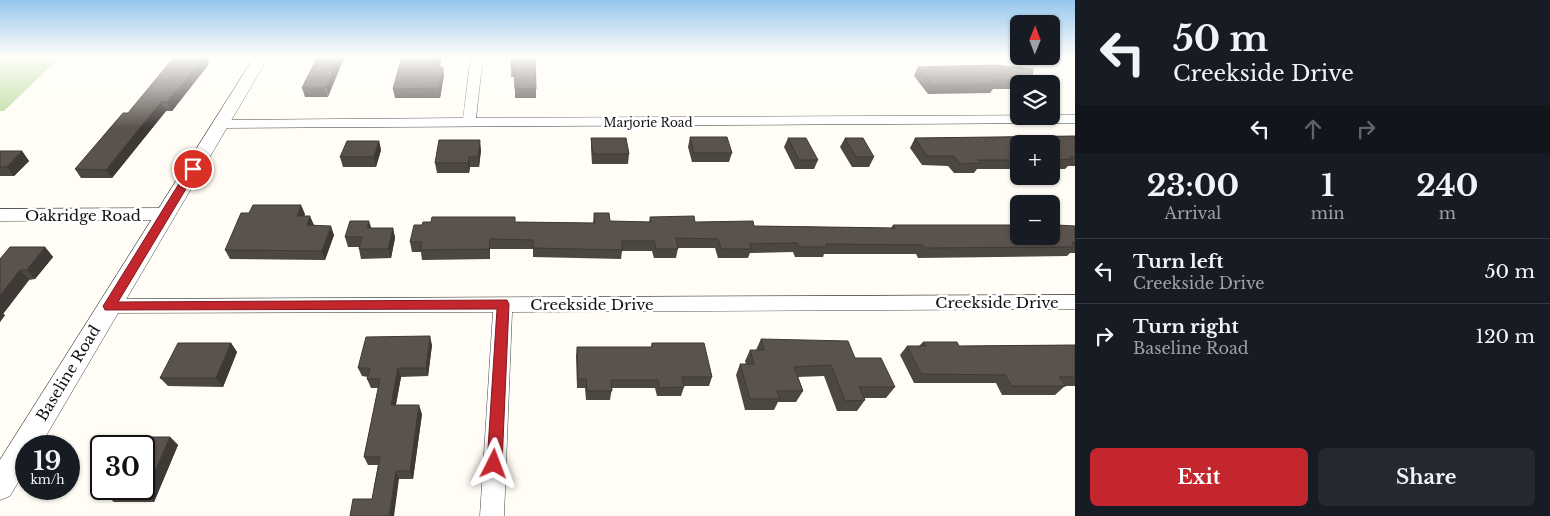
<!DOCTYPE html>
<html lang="en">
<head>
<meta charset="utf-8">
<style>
  :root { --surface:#171b24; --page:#242831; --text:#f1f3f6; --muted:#9ea1a6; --line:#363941; --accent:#c4262e }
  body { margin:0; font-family:"Libre Baskerville",serif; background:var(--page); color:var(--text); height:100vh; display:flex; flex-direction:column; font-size:19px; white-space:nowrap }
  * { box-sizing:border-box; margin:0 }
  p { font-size:16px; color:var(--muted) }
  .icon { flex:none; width:28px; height:28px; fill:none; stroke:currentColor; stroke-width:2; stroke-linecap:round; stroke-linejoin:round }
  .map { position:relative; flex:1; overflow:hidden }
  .side { display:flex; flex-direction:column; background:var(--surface); width:475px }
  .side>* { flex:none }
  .banner { background:#171b24; color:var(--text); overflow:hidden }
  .needle { width:32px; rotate:1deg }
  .tools { position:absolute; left:1010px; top:15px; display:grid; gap:10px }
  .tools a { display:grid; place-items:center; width:50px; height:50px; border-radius:8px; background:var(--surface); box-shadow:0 1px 4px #0004; font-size:25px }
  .speed { position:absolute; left:15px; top:435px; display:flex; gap:10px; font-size:25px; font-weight:700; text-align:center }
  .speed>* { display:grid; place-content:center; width:65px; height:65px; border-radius:50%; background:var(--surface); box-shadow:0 1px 4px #0004; line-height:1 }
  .speed small { font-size:12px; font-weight:400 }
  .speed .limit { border:2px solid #111; border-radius:8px; background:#fff; color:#111 }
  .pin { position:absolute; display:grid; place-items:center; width:42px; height:42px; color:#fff; margin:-21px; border:2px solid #fff; border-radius:50%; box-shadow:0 1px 5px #0007 }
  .me { position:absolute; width:55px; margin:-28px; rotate:3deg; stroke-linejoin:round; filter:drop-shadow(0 0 4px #0008) }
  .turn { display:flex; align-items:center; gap:18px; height:105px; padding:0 15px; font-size:22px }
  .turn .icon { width:65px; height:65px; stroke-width:2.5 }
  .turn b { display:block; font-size:35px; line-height:42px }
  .lanes { display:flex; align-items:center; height:48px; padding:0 15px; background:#0003; justify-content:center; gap:25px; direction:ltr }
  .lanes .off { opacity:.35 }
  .eta { display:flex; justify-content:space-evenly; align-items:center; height:85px; text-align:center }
  .eta b { font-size:30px; font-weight:700; line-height:35px }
  .button { display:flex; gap:10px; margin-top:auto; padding:10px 15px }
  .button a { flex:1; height:58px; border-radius:8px; background:var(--accent); color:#fff; font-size:20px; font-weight:700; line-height:58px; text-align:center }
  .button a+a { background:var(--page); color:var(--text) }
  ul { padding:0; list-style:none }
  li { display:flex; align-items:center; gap:15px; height:65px; padding:0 15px; border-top:1px solid var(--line) }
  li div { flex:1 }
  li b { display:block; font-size:19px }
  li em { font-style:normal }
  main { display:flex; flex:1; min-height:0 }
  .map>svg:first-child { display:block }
  .forest { fill:#b9dc9c }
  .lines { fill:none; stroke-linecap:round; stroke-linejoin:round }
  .minor-casing { stroke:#444; stroke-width:1 }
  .tertiary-casing { stroke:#444; stroke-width:1 }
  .minor { fill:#fff; fill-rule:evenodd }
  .tertiary { fill:#fff; fill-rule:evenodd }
  .wall { fill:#4d4742 }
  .shaded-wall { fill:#3f3936 }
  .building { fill:#5a524d; stroke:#3f3936 }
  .route { fill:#c4262e; stroke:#7f191e }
  .labels { text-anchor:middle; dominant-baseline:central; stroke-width:5; stroke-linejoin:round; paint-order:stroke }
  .far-street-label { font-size:12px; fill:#111; stroke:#fff }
  .street-label { font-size:15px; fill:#111; stroke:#fff }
</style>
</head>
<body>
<main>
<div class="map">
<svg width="1075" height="516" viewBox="0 0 1075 516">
  <rect width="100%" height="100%" fill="#fffdf5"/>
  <path class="forest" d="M 0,56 L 61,56 L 4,111 L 0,111 Z"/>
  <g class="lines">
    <g class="minor-casing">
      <path id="minor" d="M 471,56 L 483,56 L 476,118 L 1075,115 L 1075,123 L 220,128 L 213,124 L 220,120 L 463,118 Z
        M 166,208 L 172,210 L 174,214 L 172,218 L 166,220 L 0,221 L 0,209 Z
        M 1075,295 L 1075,309 L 512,312 L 504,516 L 480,516 L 493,312 L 109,313 L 102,311 L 100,306 L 102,301 L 109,299 Z"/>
    </g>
    <g class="tertiary-casing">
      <path id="tertiary" d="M 255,56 L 269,56 L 40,446 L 26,446 L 26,469 L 10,496 L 0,500 L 0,460 Z"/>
    </g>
    <use href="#minor" class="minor"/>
    <use href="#tertiary" class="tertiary"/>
  </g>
  <path class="wall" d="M 206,56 L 209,64 L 172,111 L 166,111 L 112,178 L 81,178 L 75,169 L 128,113 Z
    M 318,56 L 328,97 L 305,97 L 302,88 Z
    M 442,56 L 440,67 L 444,75 L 440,98 L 395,98 L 393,89 Z
    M 512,56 L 536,89 L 536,98 L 515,98 L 515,77 L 511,77 Z
    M 918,67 L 1032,80 L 1030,84 L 1019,84 L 1019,89 L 993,89 L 990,93 L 928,94 L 914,76 Z
    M 1075,136 L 1075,166 L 1068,166 L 1065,169 L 1051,169 L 1051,144 L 1019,144 L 1019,169 L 977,169 L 974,173 L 954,173 L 948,166 L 922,165 L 910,148 L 915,138 Z
    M 690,137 L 732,153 L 729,162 L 692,162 L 688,147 Z
    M 591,138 L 629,154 L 628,164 L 592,164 L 591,148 Z
    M 788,138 L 818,160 L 814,169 L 795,169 L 784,147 Z
    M 845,138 L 874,157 L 869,167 L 852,167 L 840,147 Z
    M 379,141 L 381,150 L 376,167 L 343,167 L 340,157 Z
    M 481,150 L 479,167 L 470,167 L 469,173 L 437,173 L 435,163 Z
    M 0,151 L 22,151 L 29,161 L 14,176 L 0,176 Z
    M 594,213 L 610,221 L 649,222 L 650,217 L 695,222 L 754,226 L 891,228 L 893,225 L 1075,226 L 1075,253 L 1070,253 L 1067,256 L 918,258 L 916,254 L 824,254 L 823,257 L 795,257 L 793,252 L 750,253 L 748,258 L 718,258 L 715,248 L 678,248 L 676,258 L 654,258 L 652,251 L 622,251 L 621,259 L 533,257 L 533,249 L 490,249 L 490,259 L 422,260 L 421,252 L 412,252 L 410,242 L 515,222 L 593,223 Z
    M 305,214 L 304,216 L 314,225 L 334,235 L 325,260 L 230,259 L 225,250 Z
    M 371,228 L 393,228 L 395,238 L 391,258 L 361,259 L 359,249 L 359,247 L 348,247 L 345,237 Z
    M 45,247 L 53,257 L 35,279 L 29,280 L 3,314 L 5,315 L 0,322 L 0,259 Z
    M 761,339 L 855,358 L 895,387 L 886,398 L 864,398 L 865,400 L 857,411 L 837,411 L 824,376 L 798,377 L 803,391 L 796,402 L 778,402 L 774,410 L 745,410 L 736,375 L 740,364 L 746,364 L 745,361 L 750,350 L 756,350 Z
    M 923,342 L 959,346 L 1075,345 L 1075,386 L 1065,386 L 1055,395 L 1002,395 L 996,383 L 914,383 L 900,355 L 907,346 L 919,346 Z
    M 231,343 L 237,352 L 223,387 L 168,386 L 160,378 Z
    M 652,343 L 712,377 L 709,386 L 683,386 L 684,387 L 681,396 L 657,396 L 655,388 L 612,388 L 610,400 L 586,400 L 585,388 L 577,388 L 576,356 L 577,347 L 651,347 Z
    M 432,345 L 428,376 L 401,377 L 396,405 L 422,414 L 413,479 L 399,479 L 372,499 L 378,465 L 368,465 L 364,457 L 378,388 L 371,388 L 367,379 L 368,377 L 362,376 L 358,368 Z
    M 170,437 L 178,445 L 154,502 L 114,502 L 104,494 Z"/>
  <path class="shaded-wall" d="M 206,56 L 209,64 L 172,111 L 167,102 Z
    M 339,56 L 345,56 L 328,97 L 326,88 Z
    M 439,56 L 442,56 L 438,76 L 437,67 Z
    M 443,67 L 444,75 L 440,98 L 439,88 Z
    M 161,102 L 166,111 L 112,178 L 106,170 Z
    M 480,140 L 481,150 L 479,167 L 478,157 Z
    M 379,141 L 381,150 L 376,167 L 374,157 Z
    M 22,151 L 29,161 L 14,176 L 7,167 Z
    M 469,157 L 470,167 L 469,173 L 468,163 Z
    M 301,205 L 305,214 L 301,225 L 297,216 Z
    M 310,216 L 314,225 L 310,235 L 307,225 Z
    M 369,221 L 372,230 L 367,228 Z
    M 331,226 L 334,235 L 325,260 L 322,251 Z
    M 393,228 L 395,238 L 391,258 L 388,249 Z
    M 490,239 L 490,259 L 489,249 Z
    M 45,247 L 53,257 L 35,279 L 27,270 Z
    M 20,270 L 29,280 L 3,314 L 5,315 L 0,322 L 0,296 Z
    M 430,336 L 432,345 L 428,376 L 426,368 Z
    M 231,343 L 237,352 L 223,387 L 216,378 Z
    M 398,368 L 401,377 L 394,414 L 391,405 Z
    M 419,405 L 422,414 L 413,479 L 410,471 Z
    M 170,437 L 178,445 L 154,502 L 145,494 Z
    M 396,471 L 399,479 L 394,516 L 389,516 Z"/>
  <path class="building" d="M 175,56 L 206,56 L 167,102 L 161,102 L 106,170 L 75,169 L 123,113 L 128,113 Z
    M 318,56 L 339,56 L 326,88 L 302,88 Z
    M 402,56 L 439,56 L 437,67 L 443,67 L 439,88 L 393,89 Z
    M 512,56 L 535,56 L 536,89 L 515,89 L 514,68 L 511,68 Z
    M 995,65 L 1033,69 L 1032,80 L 991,80 L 995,84 L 933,85 L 918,67 Z
    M 1075,136 L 1075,157 L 1070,157 L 1073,159 L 1051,160 L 1051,144 L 1019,144 L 1019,160 L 978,160 L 981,163 L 960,164 L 954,156 L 927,156 L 915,138 Z
    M 690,137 L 727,137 L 732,153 L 694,153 Z
    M 591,138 L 626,138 L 629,154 L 593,154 Z
    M 788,138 L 806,138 L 818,160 L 799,160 Z
    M 845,138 L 863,138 L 874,157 L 856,157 Z
    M 439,140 L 480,140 L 478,157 L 469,157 L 468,163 L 435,163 Z
    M 347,141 L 379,141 L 374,157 L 340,157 Z
    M 0,151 L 22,151 L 7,167 L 0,167 Z
    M 253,205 L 301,205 L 297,216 L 310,216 L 307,225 L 331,226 L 322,251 L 225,250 L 241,213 L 249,213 Z
    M 594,213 L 609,213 L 610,221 L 651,222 L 650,217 L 694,216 L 695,222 L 753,221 L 754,226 L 895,228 L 893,225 L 1019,225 L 1019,236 L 1051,236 L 1051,218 L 1057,225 L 1075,226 L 1075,243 L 1072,243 L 1075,247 L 925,248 L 923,245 L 826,244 L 827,247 L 799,247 L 797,243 L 750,244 L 751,249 L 721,249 L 718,239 L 676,238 L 678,249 L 656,249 L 654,241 L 622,241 L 622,250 L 533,248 L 533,240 L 490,239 L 489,249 L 420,250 L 422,242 L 410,242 L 414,225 L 422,225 L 423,222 L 431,222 L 432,217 L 515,217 L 515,222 L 595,223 Z
    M 350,221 L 369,221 L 367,228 L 393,228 L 388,249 L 359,249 L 362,237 L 345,237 Z
    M 10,247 L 45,247 L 27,270 L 20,270 L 0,296 L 0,259 Z
    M 430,336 L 426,368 L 398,368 L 391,405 L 419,405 L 410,471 L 396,471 L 389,516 L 350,516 L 353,499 L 372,499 L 380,457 L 364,457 L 380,379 L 367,379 L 370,368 L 358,368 L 366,337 Z
    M 761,339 L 848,341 L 855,358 L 881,358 L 895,387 L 859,387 L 865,400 L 845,401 L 831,365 L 794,367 L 803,391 L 777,391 L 780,399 L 750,399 L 740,364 L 754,364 L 750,350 L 764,350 Z
    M 923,342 L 957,342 L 959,346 L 1075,345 L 1075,377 L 1059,377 L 1066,386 L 1012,386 L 1005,375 L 921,374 L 907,346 L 926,346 Z
    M 178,343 L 231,343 L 216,378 L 160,378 Z
    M 652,343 L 704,343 L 712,377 L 682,377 L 684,387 L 659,388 L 658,380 L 611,380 L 612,391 L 587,391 L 586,379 L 578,379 L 577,347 L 652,347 Z
    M 132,437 L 170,437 L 145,494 L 104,494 L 107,489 L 144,489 L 144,446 L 128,446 Z"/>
  <linearGradient id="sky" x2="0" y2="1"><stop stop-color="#95c6ee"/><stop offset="0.44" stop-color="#fffefa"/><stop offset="1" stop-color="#fffefa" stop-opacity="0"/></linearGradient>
  <rect width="1075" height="128" fill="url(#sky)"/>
  <path class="route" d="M 193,166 L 198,169 L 118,302 L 507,300 L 509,304 L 502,464 L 500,469 L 494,471 L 489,469 L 487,464 L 497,309 L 105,310 L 103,306 L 105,303 L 188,169 Z"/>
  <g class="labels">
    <g class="far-street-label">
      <text x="648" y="122">Marjorie Road</text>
    </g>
    <g class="street-label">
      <text x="83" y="215">Oakridge Road</text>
      <text x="997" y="302">Creekside Drive</text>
      <text x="592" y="304">Creekside Drive</text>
      <text transform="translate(68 373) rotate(-59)">Baseline Road</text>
    </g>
  </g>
</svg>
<div class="tools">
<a><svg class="needle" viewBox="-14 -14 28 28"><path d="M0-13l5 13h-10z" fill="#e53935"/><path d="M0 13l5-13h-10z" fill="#9ea1a6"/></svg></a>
<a><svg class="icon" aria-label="layers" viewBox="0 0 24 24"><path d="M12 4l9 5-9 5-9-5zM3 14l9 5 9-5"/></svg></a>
<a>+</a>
<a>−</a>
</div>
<div class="speed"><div>19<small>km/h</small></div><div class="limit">30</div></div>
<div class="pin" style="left:193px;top:169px;background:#d93025"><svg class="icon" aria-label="arrive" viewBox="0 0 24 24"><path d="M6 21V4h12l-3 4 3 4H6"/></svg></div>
<svg class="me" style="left:494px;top:464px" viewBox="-20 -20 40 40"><path d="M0-17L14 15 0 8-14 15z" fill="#c4262e" stroke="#fff" stroke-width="4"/></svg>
</div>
<section class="side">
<div class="banner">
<div class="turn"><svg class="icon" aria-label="left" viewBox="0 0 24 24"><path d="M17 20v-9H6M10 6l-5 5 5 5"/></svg><div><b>50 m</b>Creekside Drive</div></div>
<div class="lanes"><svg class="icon" aria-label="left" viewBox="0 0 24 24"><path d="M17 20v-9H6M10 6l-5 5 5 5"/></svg><svg class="icon off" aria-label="ahead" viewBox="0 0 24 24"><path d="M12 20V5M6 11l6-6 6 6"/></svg><svg class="icon off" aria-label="right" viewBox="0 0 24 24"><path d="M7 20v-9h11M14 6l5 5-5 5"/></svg></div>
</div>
<div class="eta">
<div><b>23:00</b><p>Arrival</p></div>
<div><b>1</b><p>min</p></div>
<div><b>240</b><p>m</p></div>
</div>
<ul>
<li><svg class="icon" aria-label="left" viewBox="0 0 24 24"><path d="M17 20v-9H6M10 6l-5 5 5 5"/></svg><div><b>Turn left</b><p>Creekside Drive</p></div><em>50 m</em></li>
<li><svg class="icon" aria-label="right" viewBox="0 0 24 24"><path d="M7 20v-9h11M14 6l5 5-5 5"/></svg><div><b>Turn right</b><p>Baseline Road</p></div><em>120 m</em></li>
</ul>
<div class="button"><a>Exit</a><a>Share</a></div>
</section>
</main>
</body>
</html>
